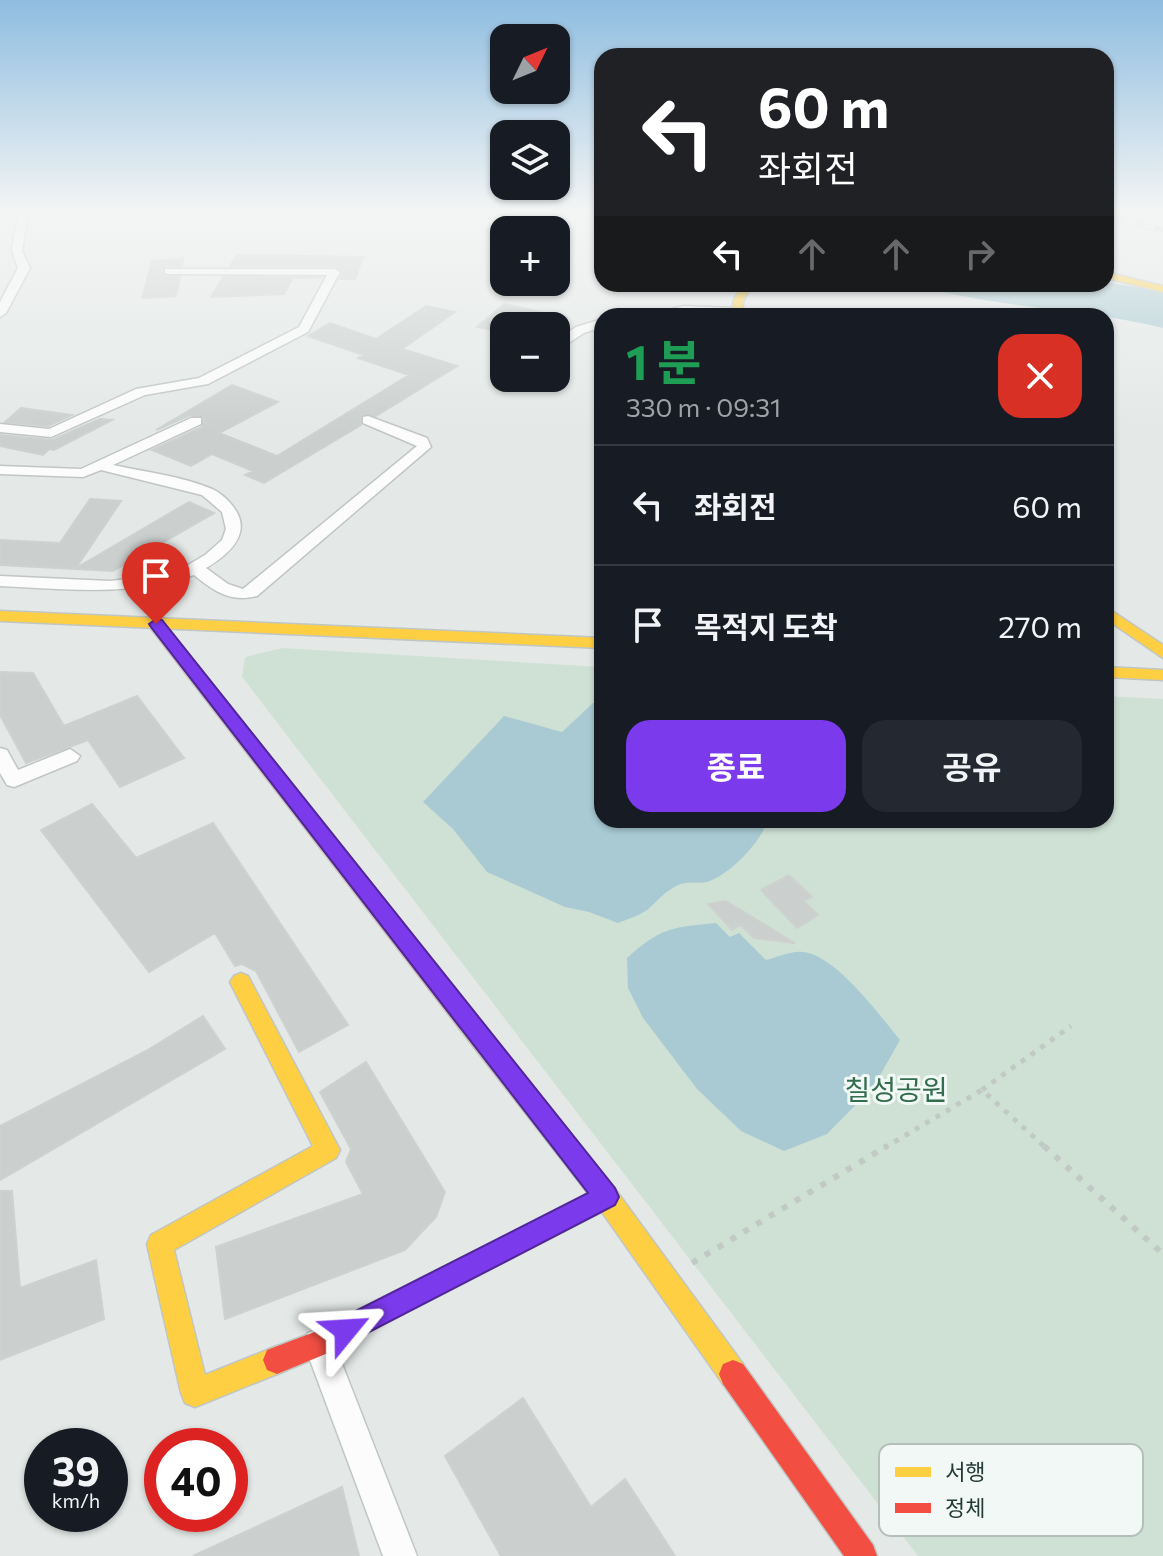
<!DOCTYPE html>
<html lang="ko">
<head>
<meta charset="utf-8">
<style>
  :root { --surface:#171b24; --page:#242831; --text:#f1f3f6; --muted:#9ea1a6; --line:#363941; --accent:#7c3aed }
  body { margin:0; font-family:Commissioner,"Noto Sans KR",sans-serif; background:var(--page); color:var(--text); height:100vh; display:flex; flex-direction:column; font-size:30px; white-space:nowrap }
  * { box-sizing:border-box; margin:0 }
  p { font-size:26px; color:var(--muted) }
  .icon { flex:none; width:44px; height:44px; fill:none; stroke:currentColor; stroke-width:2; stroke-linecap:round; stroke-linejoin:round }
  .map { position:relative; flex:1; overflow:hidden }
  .side { position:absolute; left:594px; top:308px; width:520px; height:520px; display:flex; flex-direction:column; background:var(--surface); border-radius:24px; box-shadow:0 2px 6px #0004 }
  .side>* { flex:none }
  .hud { position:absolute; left:594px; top:48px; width:520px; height:244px; border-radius:24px; box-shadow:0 2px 6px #0004; background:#202124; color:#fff; overflow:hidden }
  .needle { width:52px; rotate:47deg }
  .tools { position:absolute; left:490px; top:24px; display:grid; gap:16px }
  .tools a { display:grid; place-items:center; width:80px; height:80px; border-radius:16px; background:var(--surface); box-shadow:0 2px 6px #0004; font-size:40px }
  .speed { position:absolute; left:24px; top:1428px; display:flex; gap:16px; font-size:40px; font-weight:700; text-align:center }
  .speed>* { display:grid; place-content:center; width:104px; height:104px; border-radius:50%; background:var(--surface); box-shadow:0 2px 6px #0004; line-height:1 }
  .speed small { font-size:20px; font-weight:400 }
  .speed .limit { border:12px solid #d22; background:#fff; color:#111 }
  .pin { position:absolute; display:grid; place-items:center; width:68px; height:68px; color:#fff; margin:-82px -34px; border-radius:50% 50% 50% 0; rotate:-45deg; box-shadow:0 0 8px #0007 }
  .pin .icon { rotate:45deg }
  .me { position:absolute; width:88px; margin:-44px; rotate:63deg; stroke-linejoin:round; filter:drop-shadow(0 0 6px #0008) }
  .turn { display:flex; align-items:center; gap:28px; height:168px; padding:0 32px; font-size:36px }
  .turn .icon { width:104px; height:104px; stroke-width:2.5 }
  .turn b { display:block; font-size:56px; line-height:68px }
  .lanes { display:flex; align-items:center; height:76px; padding:0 32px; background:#0003; justify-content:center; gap:40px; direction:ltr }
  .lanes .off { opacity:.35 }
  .round { display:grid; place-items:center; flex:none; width:84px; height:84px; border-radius:24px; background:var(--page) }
  .overview { display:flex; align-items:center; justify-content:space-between; height:136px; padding:0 32px }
  h1 { font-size:48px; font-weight:700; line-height:60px; color:#1e9e55 }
  .action { display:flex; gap:16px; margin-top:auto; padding:16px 32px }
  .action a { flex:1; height:92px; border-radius:24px; background:var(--accent); color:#fff; font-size:32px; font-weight:700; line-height:92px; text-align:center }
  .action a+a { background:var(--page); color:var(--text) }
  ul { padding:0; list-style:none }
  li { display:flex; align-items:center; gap:24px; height:120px; padding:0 32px; border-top:2px solid var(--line) }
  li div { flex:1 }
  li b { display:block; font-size:30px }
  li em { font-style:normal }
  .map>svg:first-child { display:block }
  .green { fill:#cfe1d5 }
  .water { fill:#a9cad3 }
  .building { fill:#cbd0ce; stroke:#cdd2d0; stroke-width:2 }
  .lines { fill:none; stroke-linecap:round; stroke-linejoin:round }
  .street-casing { stroke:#c1c6c4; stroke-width:3 }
  .slow-casing { stroke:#c0c6c4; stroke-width:3 }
  .jam-casing { stroke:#c0c6c4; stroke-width:3 }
  .path-far1 { stroke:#c1c9c6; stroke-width:5; stroke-dasharray:5 7; stroke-linecap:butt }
  .path { stroke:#c1c9c6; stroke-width:6; stroke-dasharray:6 9; stroke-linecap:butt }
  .street { fill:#fbfcfb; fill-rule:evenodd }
  .slow { fill:#ffcf43; fill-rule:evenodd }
  .jam { fill:#f24e42; fill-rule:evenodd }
  .rail-casing { stroke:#c7cac9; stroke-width:5 }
  .rail { stroke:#f2f8f5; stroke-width:3; stroke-dasharray:10; stroke-linecap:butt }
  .route { fill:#7c3aed; stroke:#51269a; stroke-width:2 }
  .labels { text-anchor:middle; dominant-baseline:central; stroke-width:6; stroke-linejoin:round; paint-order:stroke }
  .near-park-label { font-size:28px; fill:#326d4e; stroke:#f2f8f5 }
  .key { fill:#f2f8f5; stroke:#b4bfbc; stroke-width:2 }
  .key-label { font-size:22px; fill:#243a36 }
</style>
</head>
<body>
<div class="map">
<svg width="1163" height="1556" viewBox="0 0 1163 1556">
  <rect width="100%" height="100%" fill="#e4e9e7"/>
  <path class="green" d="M 283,648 L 602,667 L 602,820 L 1106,820 L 1106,696 L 1163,699 L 1163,1556 L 918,1556 L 242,677 L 245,657 Z"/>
  <path class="water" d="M 1106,282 L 1163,292 L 1163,328 C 1081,307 995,309 914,284 L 1106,284 Z
    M 593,703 L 602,704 L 602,820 L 768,820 C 761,842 730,875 707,882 C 696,884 688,880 676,886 C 663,893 658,901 647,910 C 639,916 627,919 618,923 L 589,912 L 565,907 L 487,872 L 453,829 L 423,802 L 504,716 L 562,732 Z
    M 716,923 L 730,937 L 739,933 L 766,960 C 777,957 793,950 803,952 C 836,955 880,1016 900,1040 L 874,1086 L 827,1134 L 784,1151 L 741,1131 L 697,1089 L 643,1018 L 628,988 L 627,958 C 660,928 672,927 716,923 Z"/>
  <path class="building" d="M 237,255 L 306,256 L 363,257 L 355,279 L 340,279 L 343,271 L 334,266 L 230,266 Z
    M 183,259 L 182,266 L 165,266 L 162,269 L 164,276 L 180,277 L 176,296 L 142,298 L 152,261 Z
    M 223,277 L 322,278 L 293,278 L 284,294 L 211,297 Z
    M 504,304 L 567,318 L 566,326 L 504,326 L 504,332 L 477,327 Z
    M 426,306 L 455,312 L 402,349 L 457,366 L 376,416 L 361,415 L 361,425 L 264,483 L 245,475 L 253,471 L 212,454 L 191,466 L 152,450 L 202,427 L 204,418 L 190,415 L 156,430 L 232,385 L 278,402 L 219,433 L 277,456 L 409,375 L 358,358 L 364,355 L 308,336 L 330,323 L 376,339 Z
    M 21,408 L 72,415 L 48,426 L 5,422 Z
    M 100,419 L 112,420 L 54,450 L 49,449 L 43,455 L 0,446 L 0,435 L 52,440 Z
    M 90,499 L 121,501 L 76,568 L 189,502 L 214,513 L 113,571 L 0,565 L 0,540 L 60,543 Z
    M 0,672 L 33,673 L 64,726 L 137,696 L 184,758 L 120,787 L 88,740 L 26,763 L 0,715 Z
    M 92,804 L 136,858 L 213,823 L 348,1025 L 299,1052 L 256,971 L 242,964 L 235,966 L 215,933 L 149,972 L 41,830 Z
    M 789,875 L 812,897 L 804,901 L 818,915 L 797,928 L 761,890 Z
    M 726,901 L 795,943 L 754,938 L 741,925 L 732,930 L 708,904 Z
    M 203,1016 L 225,1049 L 0,1180 L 0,1126 L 146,1051 Z
    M 366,1062 L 445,1192 L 436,1217 L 405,1250 L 225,1319 L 216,1247 L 363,1194 L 346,1162 L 351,1149 L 320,1092 Z
    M 0,1191 L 12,1191 L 20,1288 L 96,1260 L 104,1319 L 0,1360 Z
    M 523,1398 L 591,1507 L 625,1479 L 675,1556 L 501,1556 L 445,1456 Z
    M 342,1487 L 359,1556 L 193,1556 Z"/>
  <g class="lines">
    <g class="street-casing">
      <path id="street" d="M 18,213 L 28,213 L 22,251 L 30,268 L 6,313 L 0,317 L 0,302 L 18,268 L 12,251 Z
        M 165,269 L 334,269 L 340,272 L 308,332 L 208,384 L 145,395 L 51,437 L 0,432 L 0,424 L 49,429 L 136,389 L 199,378 L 299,327 L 327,275 L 169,274 L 165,273 Z
        M 683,306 L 736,308 L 742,312 L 736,316 L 648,316 Z
        M 602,319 L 602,327 L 584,333 L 556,351 L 556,341 L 576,327 Z
        M 368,416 L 427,438 L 431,447 L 257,596 C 230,603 214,591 194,575 C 130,597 66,589 0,586 L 0,576 L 110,581 L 161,575 L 183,568 L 205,555 L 222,540 L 226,529 L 222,512 L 202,495 L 101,470 L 83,477 L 0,474 L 0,466 L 81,469 L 191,418 L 201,418 L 201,424 L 113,465 C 145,472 181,476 212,489 C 219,492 226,498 231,504 C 255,531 230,554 206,568 L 228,584 L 243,589 L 417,446 L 363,423 L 363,417 Z
        M 0,748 L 7,750 L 18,770 L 70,749 L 80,756 L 77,761 L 14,787 L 7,785 L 0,773 Z
        M 319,1329 L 330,1333 L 417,1556 L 383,1556 L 304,1344 L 308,1333 Z"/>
    </g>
    <g class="slow-casing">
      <path id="slow" d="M 1106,272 L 1163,286 L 1163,292 L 1106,278 Z
        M 743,284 L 753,284 L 744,299 L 741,316 L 731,316 L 734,299 Z
        M 1106,607 L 1163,645 L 1163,658 L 1106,619 Z
        M 0,611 L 602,638 L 602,648 L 0,621 Z
        M 1106,667 L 1163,670 L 1163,680 L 1106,677 Z
        M 241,973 L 248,976 L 340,1150 L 336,1158 L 174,1250 L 205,1375 L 277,1346 L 287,1350 L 291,1360 L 287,1370 L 195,1407 L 185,1403 L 181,1393 L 147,1244 L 151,1235 L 313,1146 L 230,982 L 234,976 Z
        M 468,1013 L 476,1015 L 615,1189 L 743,1364 L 747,1374 L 743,1384 L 733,1388 L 723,1384 L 597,1205 L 460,1029 L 457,1022 L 460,1015 Z"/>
    </g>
    <g class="jam-casing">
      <path id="jam" d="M 156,619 L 162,621 L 476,1015 L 479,1022 L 476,1029 L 468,1031 L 460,1029 L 150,627 L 148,624 Z
        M 606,1185 L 615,1189 L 618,1197 L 615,1205 L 328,1353 L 277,1374 L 267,1370 L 263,1360 L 267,1350 L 312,1333 Z
        M 733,1360 L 743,1364 L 873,1545 L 877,1556 L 844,1556 L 723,1384 L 719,1374 L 723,1364 Z"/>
    </g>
    <path class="path-far1" d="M 982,1090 L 1071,1026
      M 884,1148 L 982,1090 L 1046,1148"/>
    <path class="path" d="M 1044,1146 L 1163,1254
      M 692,1263 L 887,1146"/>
    <use href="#street" class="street"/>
    <use href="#slow" class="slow"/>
    <use href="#jam" class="jam"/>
    <g class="rail-casing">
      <path id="rail" d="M 1106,216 L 1163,230"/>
    </g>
    <use href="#rail" class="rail"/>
  </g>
  <linearGradient id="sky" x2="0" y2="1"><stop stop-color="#8fbde0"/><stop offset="0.49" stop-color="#f3f5f4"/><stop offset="1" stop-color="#f3f5f4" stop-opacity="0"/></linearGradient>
  <rect width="1163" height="431" fill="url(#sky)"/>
  <path class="route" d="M 156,619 L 162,620 L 615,1188 L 619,1197 L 615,1205 L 346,1344 L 336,1340 L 332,1330 L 336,1321 L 588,1193 L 151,627 L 149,624 Z"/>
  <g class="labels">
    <g class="near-park-label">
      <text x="896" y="1089">칠성공원</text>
    </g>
  </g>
  <rect x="879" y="1444" width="264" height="92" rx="12" class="key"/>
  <rect x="895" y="1467" width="36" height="10" fill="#ffcf43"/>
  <rect x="895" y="1503" width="36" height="10" fill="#f24e42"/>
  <g class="key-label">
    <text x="945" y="1480">서행</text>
    <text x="945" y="1516">정체</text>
  </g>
</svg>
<div class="tools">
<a><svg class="needle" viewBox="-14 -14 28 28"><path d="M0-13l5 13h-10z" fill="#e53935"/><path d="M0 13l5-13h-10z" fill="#9ea1a6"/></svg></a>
<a><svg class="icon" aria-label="layers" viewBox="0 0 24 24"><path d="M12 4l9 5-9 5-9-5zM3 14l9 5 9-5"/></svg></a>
<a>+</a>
<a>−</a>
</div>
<div class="speed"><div>39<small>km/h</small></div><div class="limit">40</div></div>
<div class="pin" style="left:156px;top:624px;background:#d93025"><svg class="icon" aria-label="arrive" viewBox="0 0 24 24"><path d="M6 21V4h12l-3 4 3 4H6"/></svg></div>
<svg class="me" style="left:346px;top:1330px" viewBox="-20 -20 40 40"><path d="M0-17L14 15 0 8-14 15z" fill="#7c3aed" stroke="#fff" stroke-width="4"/></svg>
<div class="hud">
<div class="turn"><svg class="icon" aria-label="left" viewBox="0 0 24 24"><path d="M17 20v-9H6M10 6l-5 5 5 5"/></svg><div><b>60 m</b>좌회전</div></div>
<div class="lanes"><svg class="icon" aria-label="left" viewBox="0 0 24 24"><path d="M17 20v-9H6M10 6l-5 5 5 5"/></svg><svg class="icon off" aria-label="ahead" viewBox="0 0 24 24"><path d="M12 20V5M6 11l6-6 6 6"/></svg><svg class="icon off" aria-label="ahead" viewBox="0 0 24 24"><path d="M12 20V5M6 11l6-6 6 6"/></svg><svg class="icon off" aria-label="right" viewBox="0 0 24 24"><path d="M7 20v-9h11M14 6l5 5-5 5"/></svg></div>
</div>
<section class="side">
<div class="overview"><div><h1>1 분</h1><p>330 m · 09:31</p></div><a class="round" style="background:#d93025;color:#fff"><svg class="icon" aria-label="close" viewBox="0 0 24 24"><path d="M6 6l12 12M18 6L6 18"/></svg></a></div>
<ul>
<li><svg class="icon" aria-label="left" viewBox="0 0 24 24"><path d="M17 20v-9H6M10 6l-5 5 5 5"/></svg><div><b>좌회전</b></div><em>60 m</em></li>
<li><svg class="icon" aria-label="arrive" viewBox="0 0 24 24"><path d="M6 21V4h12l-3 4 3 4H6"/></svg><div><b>목적지 도착</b></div><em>270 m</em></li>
</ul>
<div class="action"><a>종료</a><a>공유</a></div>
</section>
</div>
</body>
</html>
